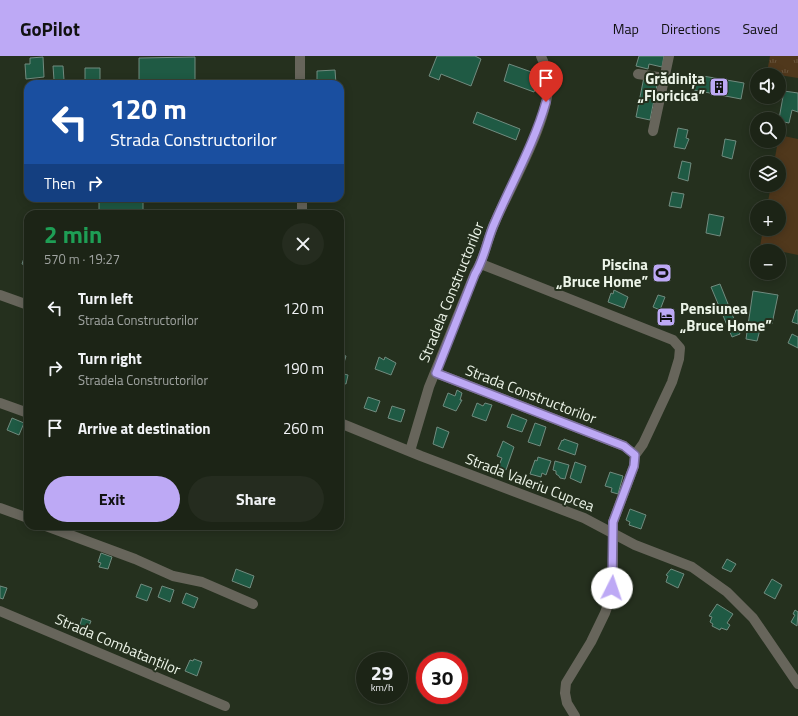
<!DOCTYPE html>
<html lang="en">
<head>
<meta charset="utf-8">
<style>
  :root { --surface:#1c2416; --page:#252c1f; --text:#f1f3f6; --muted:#a0a4a1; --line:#3a4135; --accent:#bda9f5 }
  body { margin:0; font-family:"Titillium Web",sans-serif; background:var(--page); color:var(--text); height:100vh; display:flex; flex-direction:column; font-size:15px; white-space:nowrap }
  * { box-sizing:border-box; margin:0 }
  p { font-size:13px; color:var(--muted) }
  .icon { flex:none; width:22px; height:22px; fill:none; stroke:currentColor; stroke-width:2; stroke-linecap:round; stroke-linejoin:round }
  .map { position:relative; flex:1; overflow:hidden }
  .details { position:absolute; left:24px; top:154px; width:320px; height:320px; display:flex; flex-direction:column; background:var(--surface); border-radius:12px; box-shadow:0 2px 10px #0003,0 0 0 1px var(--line) }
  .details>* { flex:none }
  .top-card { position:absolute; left:24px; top:24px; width:320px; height:122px; border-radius:12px; box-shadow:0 2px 10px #0003,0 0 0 1px var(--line); background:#1a4fa0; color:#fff; overflow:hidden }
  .buttons { position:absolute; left:750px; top:12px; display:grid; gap:8px }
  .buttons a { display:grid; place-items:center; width:36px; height:36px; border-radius:50%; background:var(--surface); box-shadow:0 2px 10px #0003,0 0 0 1px var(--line); font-size:20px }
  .speed { position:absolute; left:356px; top:596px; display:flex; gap:8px; font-size:20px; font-weight:700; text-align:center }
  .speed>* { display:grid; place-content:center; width:52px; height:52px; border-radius:50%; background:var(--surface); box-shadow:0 2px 10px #0003,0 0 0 1px var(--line); line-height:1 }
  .speed small { font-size:10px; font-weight:400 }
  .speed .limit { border:6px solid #d22; background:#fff; color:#111 }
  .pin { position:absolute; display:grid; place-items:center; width:34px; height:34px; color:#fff; margin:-41px -17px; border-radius:50% 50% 50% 0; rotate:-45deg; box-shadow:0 0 4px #0007 }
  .pin .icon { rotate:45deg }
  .me { position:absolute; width:44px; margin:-22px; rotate:4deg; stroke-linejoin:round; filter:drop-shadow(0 0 3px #0008) }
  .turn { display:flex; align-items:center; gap:14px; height:84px; padding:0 20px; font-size:18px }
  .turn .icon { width:52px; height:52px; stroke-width:2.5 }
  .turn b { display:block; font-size:28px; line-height:34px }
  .then { display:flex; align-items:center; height:38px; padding:0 20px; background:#0003; gap:8px; font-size:15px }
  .round { display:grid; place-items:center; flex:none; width:42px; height:42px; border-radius:21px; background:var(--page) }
  .headline { display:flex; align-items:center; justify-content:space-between; height:68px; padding:0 20px }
  h1 { font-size:24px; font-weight:700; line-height:30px; color:#1e9e55 }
  .action { display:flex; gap:8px; margin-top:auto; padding:8px 20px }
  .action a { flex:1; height:46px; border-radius:24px; background:var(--accent); color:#111; font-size:16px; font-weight:700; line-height:46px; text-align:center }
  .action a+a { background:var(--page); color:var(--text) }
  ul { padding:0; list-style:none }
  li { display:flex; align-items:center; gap:12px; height:60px; padding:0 20px }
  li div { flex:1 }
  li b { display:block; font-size:15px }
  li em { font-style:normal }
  header { display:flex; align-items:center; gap:24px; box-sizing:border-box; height:56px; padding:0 20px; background:var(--accent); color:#111 }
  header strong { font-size:19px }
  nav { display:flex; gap:22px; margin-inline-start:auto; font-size:14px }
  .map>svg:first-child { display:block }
  .grass { fill:url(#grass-tufts) }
  .pitch { fill:#50381c }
  .building { fill:#1f5a44; stroke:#718b7f }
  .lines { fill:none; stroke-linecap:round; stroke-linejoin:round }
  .minor { stroke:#67655b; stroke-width:10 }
  .route-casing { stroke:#7b6e9f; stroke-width:10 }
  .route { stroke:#bda9f5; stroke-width:7 }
  .labels { text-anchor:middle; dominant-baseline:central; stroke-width:4; stroke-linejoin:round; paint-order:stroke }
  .poi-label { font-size:15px; font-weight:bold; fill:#ecf4e8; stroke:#25301e; text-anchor:end }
  .street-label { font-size:15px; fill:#ecf4e8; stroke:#25301e }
</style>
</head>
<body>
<header>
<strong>GoPilot</strong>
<nav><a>Map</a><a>Directions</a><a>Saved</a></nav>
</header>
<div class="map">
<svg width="798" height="660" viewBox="0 0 798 660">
  <defs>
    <pattern id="grass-tufts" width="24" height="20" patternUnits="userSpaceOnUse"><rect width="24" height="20" fill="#50381c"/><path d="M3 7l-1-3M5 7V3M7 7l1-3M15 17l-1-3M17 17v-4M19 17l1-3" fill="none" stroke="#69553d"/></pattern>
  </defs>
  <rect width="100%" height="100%" fill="#25301e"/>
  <path class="grass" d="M 770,0 L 798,0 L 798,22 L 767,17 Z"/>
  <path class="pitch" d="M 779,79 L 798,83 L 798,199 L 760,191 L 763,173 L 779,173 L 779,151 L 767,151 L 771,129 L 779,129 L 779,107 L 774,107 Z"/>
  <path class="building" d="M 437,0 L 475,0 L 481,3 L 471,30 L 441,18 L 439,24 L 429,20 Z
    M 639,0 L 664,0 L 662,11 L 649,8 L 648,13 L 636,10 Z
    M 43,1 L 44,21 L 26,23 L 25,8 L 30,8 L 30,2 Z
    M 195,1 L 195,28 L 139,28 L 139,2 Z
    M 509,8 L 540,19 L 534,36 L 504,25 Z
    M 53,10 L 63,10 L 64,24 L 54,24 Z
    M 85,12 L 100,12 L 100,26 L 85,26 Z
    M 335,14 L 336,28 L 317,28 L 317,15 Z
    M 697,19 L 744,27 L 741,43 L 694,34 Z
    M 644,21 L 658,24 L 650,64 L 636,61 Z
    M 784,35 L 798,37 L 798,56 L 792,54 L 789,67 L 779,65 L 779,63 Z
    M 477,56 L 520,73 L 516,84 L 473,67 Z
    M 678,72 L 688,74 L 686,82 L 689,83 L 685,93 L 674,91 Z
    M 725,83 L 736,85 L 732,103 L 722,100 Z
    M 682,105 L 691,107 L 688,125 L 678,122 Z
    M 672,136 L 684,138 L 681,152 L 669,150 Z
    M 99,142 L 143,142 L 143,158 L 99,158 Z
    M 709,158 L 724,161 L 720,180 L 706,177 Z
    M 26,196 L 28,196 L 28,210 L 22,208 Z
    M 720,228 L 740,278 L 732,281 L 711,231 Z
    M 614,234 L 628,241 L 624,252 L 608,246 L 611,237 L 613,238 Z
    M 753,235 L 778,239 L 772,268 L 762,266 L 757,285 L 746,283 Z
    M 658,239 L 665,241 L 660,254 L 653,251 Z
    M 664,253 L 673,256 L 669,267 L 658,262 L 660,255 L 663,256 Z
    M 796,254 L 798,254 L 798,268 L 792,266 Z
    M 792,278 L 798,281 L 798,292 L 788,287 Z
    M 340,298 L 346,300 L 343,310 L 340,309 Z
    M 379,301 L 384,304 L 385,301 L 396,307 L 391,319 L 375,313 Z
    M 340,317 L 348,319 L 346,328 L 342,327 L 340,329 Z
    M 457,334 L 462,337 L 460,344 L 462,344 L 456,355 L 443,350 L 448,337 L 455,340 Z
    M 368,341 L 380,345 L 376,356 L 364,352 Z
    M 477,347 L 483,350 L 485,347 L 492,349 L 486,365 L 472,360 Z
    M 392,350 L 405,354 L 401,366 L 388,362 Z
    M 512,358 L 527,364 L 522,376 L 507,371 Z
    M 12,362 L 24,367 L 19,379 L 7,374 Z
    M 535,367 L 546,371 L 540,390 L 528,386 Z
    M 437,371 L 449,376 L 443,392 L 433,388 Z
    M 564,383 L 578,388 L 575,399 L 558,393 L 562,384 L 563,385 Z
    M 503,385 L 514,391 L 506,414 L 498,412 L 502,402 L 497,400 Z
    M 538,401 L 551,405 L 546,419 L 542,417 L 541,421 L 530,418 L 535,404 L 537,405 Z
    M 555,405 L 569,409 L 565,423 L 560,422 L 559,420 L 556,418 L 556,415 L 553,414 Z
    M 575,406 L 586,410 L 581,427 L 570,422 Z
    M 610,416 L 623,420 L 618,438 L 611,436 L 612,432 L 605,430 Z
    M 630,453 L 646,459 L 641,473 L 629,469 L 630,466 L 626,464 Z
    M 101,497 L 112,501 L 108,513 L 99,511 L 101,507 L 98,506 Z
    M 727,503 L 736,508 L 731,516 L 722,512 Z
    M 236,513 L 254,520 L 250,532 L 232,525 Z
    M 671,513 L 684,518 L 678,532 L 666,526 L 668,520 L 666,519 Z
    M 772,523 L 782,529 L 775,543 L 764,537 Z
    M 141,528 L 152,532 L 147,545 L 136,541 Z
    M 0,530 L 7,532 L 3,543 L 0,542 Z
    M 162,530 L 174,534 L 170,546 L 158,541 Z
    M 186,537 L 198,542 L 194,552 L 182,547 Z
    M 717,548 L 733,558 L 727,567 L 730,569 L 727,574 L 721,572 L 720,574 L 712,570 L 713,568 L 710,566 L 712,561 L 709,560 Z
    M 795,554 L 798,556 L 797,570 L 791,566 L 795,559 L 793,558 Z
    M 82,562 L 91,565 L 87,575 L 79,572 Z
    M 194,603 L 202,606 L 197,620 L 185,615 L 190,604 L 193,605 Z"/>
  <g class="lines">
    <path class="minor" d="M 300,0 L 300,28
      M 638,18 L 664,22
      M 653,75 L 669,0
      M 302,142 L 302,158
      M 481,208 L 673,284 L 680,292 L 679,303 L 672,326 L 643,388 L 635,399 L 634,410 L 613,466 L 613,523 L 611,540 L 605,557 L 591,586 L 566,627 L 565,637 L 567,647 L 575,660
      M 0,239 L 28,249
      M 436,317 L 624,390 L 635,399
      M 0,347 L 28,357
      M 340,367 L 421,400 L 584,462 L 635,489 L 692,511 L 727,536 L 753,562 L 798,628
      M 410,395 L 429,331 L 475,217 C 485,202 487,183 495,166 C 510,131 552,60 548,23 C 548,15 544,8 541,0
      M 0,452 L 28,462
      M 46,470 L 135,503 L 173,520 L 202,526 L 253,548
      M 0,555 L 225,650"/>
  </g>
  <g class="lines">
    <g class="route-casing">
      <path id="route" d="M 546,46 C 534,88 512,126 495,166 C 487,183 485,202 475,218 L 436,317 L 624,390 L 635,399 L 634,410 L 613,466 L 612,532"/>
    </g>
    <use href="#route" class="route"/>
  </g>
  <defs>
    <g id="building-square" transform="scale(1)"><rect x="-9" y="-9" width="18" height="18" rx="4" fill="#bda9f5" stroke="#25301e"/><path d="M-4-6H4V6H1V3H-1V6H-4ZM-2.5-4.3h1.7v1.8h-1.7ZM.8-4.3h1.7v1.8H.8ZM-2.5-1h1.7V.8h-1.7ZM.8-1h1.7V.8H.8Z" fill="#111"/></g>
    <g id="stadium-square" transform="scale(1)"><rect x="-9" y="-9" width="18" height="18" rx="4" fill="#bda9f5" stroke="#25301e"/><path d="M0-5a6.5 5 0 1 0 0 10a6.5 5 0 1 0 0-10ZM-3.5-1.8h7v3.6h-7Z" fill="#111"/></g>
    <g id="hotel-square" transform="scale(1)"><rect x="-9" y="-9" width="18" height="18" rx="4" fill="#bda9f5" stroke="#25301e"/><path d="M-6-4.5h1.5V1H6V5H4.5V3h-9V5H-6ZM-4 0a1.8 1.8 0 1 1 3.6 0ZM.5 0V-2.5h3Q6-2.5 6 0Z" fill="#111"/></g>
  </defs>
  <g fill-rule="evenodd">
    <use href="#building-square" x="719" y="31"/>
    <use href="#stadium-square" x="662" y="217"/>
    <use href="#hotel-square" x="666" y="261"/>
  </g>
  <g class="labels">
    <g class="poi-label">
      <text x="705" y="22">Grădinița<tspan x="705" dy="17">„Floricica”</tspan></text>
      <text x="648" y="208">Piscina<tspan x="648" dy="17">„Bruce Home”</tspan></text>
      <text x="680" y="252" text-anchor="start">Pensiunea<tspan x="680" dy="17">„Bruce Home”</tspan></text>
    </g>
    <g class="street-label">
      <text transform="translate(451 236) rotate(-68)">Stradela Constructorilor</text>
      <text transform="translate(531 338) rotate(21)">Strada Constructorilor</text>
      <text transform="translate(530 426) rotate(21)">Strada Valeriu Cupcea</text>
      <text transform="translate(118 588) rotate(23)">Strada Combatanților</text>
    </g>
  </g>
</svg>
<div class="buttons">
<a><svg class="icon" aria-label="sound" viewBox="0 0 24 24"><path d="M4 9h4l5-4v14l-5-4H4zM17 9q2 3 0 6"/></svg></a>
<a><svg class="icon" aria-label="search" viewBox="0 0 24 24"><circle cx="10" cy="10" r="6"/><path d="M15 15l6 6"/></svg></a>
<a><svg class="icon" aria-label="layers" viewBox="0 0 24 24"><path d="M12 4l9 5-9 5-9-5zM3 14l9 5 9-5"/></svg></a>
<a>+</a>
<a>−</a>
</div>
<div class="speed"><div>29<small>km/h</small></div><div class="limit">30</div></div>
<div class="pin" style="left:546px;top:46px;background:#d93025"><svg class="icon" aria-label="arrive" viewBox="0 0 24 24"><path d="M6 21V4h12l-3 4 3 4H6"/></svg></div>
<svg class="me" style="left:612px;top:532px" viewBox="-20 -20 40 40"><circle r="19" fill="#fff"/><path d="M0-13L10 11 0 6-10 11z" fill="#bda9f5"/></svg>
<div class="top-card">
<div class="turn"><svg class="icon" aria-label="left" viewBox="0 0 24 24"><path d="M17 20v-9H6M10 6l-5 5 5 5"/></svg><div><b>120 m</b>Strada Constructorilor</div></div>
<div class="then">Then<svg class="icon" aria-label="right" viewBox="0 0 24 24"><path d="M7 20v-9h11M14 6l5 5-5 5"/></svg></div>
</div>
<section class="details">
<div class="headline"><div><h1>2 min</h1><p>570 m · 19:27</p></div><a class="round"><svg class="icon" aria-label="close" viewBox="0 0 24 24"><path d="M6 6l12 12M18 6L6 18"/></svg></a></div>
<ul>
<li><svg class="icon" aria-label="left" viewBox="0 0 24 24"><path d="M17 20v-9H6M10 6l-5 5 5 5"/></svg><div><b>Turn left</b><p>Strada Constructorilor</p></div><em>120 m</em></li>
<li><svg class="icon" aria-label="right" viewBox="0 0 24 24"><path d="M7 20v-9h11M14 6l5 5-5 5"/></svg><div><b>Turn right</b><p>Stradela Constructorilor</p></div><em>190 m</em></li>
<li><svg class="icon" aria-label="arrive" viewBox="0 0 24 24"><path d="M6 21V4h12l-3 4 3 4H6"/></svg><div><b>Arrive at destination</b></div><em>260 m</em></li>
</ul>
<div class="action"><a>Exit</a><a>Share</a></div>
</section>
</div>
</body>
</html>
